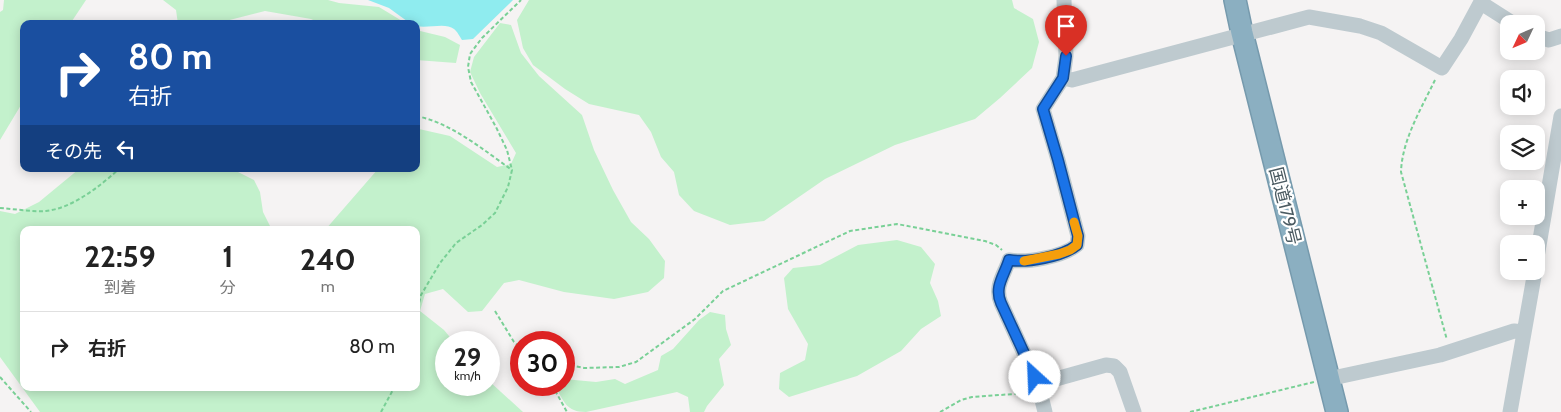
<!DOCTYPE html>
<html lang="ja">
<head>
<meta charset="utf-8">
<style>
  :root { --surface:#fff; --page:#f6f6f6; --text:#222; --muted:#767676; --line:#e0e0e0 }
  body { margin:0; font-family:Cabin,"Noto Sans JP",sans-serif; background:var(--page); color:var(--text); height:100vh; display:flex; flex-direction:column; font-size:19px; white-space:nowrap }
  * { box-sizing:border-box; margin:0 }
  p { font-size:16px; color:var(--muted) }
  .icon { flex:none; width:28px; height:28px; fill:none; stroke:currentColor; stroke-width:2; stroke-linecap:round; stroke-linejoin:round }
  .map { position:relative; flex:1; overflow:hidden }
  .panel { position:absolute; left:20px; top:226px; width:400px; height:165px; display:flex; flex-direction:column; background:var(--surface); border-radius:10px; box-shadow:0 2px 12px #0003 }
  .panel>* { flex:none }
  .guide { position:absolute; left:20px; top:20px; width:400px; height:152px; border-radius:10px; box-shadow:0 2px 12px #0003; background:#1a4fa0; color:#fff; overflow:hidden }
  .needle { width:32px; rotate:226deg }
  .buttons { position:absolute; left:1500px; top:15px; display:grid; gap:10px }
  .buttons a { display:grid; place-items:center; width:45px; height:45px; border-radius:10px; background:var(--surface); box-shadow:0 2px 12px #0003; font-size:25px }
  .speed { position:absolute; left:435px; top:331px; display:flex; gap:10px; font-size:25px; font-weight:700; text-align:center }
  .speed>* { display:grid; place-content:center; width:65px; height:65px; border-radius:50%; background:var(--surface); box-shadow:0 2px 12px #0003; line-height:1 }
  .speed small { font-size:12px; font-weight:400 }
  .speed .limit { border:8px solid #d22; background:#fff; color:#111 }
  .pin { position:absolute; display:grid; place-items:center; width:42px; height:42px; color:#fff; margin:-51px -21px; border-radius:50% 50% 50% 0; rotate:-45deg; box-shadow:0 0 5px #0007 }
  .pin .icon { rotate:45deg }
  .me { position:absolute; width:55px; margin:-28px; rotate:335deg; stroke-linejoin:round; filter:drop-shadow(0 0 4px #0008) }
  .turn { display:flex; align-items:center; gap:18px; height:105px; padding:0 25px; font-size:22px }
  .turn .icon { width:65px; height:65px; stroke-width:2.5 }
  .turn b { display:block; font-size:35px; line-height:42px }
  .then { display:flex; align-items:center; height:48px; padding:0 25px; background:#0003; gap:10px; font-size:19px }
  .eta { display:flex; justify-content:space-evenly; align-items:center; height:85px; text-align:center }
  .eta b { font-size:30px; font-weight:700; line-height:35px }
  ul { padding:0; list-style:none }
  li { display:flex; align-items:center; gap:15px; height:70px; padding:0 25px; border-top:1px solid var(--line) }
  li div { flex:1 }
  li b { display:block; font-size:19px }
  li em { font-style:normal }
  .map>svg:first-child { display:block }
  .green { fill:#c3f1cc }
  .water { fill:#8fecef }
  .lines { fill:none; stroke-linecap:round; stroke-linejoin:round }
  .highway-casing { stroke:#769aad; stroke-width:24 }
  .path { stroke:#79d096; stroke-width:2; stroke-dasharray:4 2.5; stroke-linecap:butt }
  .minor { stroke:#becacf; stroke-width:15 }
  .highway { stroke:#8bafc1; stroke-width:21 }
  .route-casing { stroke:#114b97; stroke-width:12 }
  .route { stroke:#1a73e8; stroke-width:9 }
  .slow { stroke:#f59e0b; stroke-width:9 }
  .labels { text-anchor:middle; dominant-baseline:central; stroke-width:4.5; stroke-linejoin:round; paint-order:stroke }
  .street-label { font-size:18px; fill:#4a5a61; stroke:#fff }
</style>
</head>
<body>
<div class="map">
<svg width="1561" height="412" viewBox="0 0 1561 412">
  <rect width="100%" height="100%" fill="#f5f3f3"/>
  <path class="green" d="M 4,0 L 86,0 L 70,24 L 24,24 L 24,100 L 0,140 L 0,12 L 3,10 Z
    M 163,0 L 328,0 L 339,3 L 379,7 L 407,24 L 322,24 L 311,19 L 265,11 L 214,24 L 178,24 L 176,10 Z
    M 529,0 L 1012,0 L 1014,8 L 1033,19 L 1039,42 L 1032,68 L 1000,98 L 975,119 L 895,145 L 825,179 L 764,221 L 730,225 L 694,211 L 679,195 L 674,172 L 661,157 L 651,132 L 639,115 L 589,104 L 565,89 L 533,65 L 523,48 L 517,20 Z
    M 500,23 L 511,25 L 521,53 L 539,76 L 582,115 L 594,150 L 613,190 L 631,222 L 649,239 L 665,261 L 664,278 L 648,292 L 614,299 L 564,292 L 519,280 L 504,283 L 482,311 L 468,312 L 443,289 L 425,294 L 420,311 L 444,330 L 454,342 L 446,342 L 446,385 L 489,385 L 489,381 L 523,412 L 40,412 L 0,357 L 0,211 L 15,214 L 39,202 L 79,169 L 232,169 L 254,180 L 260,192 L 263,212 L 272,230 L 24,230 L 24,388 L 416,388 L 416,230 L 325,230 L 378,169 L 416,169 L 416,132 L 419,129 L 450,136 L 497,167 L 511,164 L 516,153 L 480,93 L 470,72 L 474,57 Z
    M 416,30 L 445,37 L 460,45 L 456,63 L 416,60 Z
    M 897,240 L 921,247 L 935,264 L 930,283 L 938,301 L 941,316 L 921,329 L 901,351 L 857,376 L 789,397 L 779,389 L 780,373 L 805,360 L 808,344 L 788,309 L 784,278 L 793,268 L 820,265 L 858,245 Z
    M 710,312 L 725,315 L 726,329 L 731,345 L 719,359 L 724,385 L 707,406 L 704,412 L 690,412 L 688,397 L 677,392 L 586,412 C 566,412 564,401 555,386 L 564,385 L 564,379 L 596,382 L 615,379 L 625,384 L 658,370 L 661,356 L 673,349 L 699,320 Z"/>
  <path class="water" d="M 368,0 L 513,0 L 473,39 L 462,40 C 460,37 457,31 454,29 C 445,22 428,29 416,26 L 416,24 L 411,24 L 389,8 Z"/>
  <g class="lines">
    <g class="highway-casing">
      <path id="highway" d="M 1235,0 L 1242,33 L 1337,412"/>
    </g>
    <path class="path" d="M 1435,80 C 1421,109 1402,140 1401,172 L 1447,340
      M 416,116 C 450,122 485,151 512,170
      M 0,208 C 15,209 32,212 46,211 C 73,208 100,186 119,169
      M 495,311 L 514,342 L 521,348
      M 416,315 L 421,295 L 440,263 L 456,243 L 482,225 L 495,213 L 508,187 L 512,170 L 507,150 L 496,127 L 471,82 L 468,67 L 470,54 L 482,38 L 521,0
      M 564,364 L 584,368 L 619,367 L 636,362 L 695,319 L 723,291 L 850,231 L 897,224 L 985,241 L 996,245 L 1002,250
      M 0,377 L 31,412
      M 552,385 L 567,412
      M 381,412 L 394,388
      M 940,412 L 961,400 L 972,397 L 1028,393
      M 1190,412 L 1314,382"/>
    <path class="minor" d="M 1481,3 L 1514,24
      M 1536,36 L 1549,40 L 1561,36
      M 1063,78 L 1072,80 L 1309,17 L 1360,26 L 1381,33 L 1442,68 L 1461,39 L 1482,0
      M 1536,263 L 1561,116
      M 1328,379 L 1440,355 L 1514,331 L 1524,332
      M 1038,384 L 1106,365 L 1114,366 L 1120,372 L 1134,412
      M 1045,412 L 1038,384 L 1001,303 C 994,287 1004,275 1009,260 C 1027,263 1062,257 1077,245 L 1078,236 L 1058,160 L 1043,109 L 1063,78 L 1066,56 L 1064,0
      M 1510,412 L 1535,271"/>
    <use href="#highway" class="highway"/>
  </g>
  <g class="lines">
    <g class="route-casing">
      <path id="route" d="M 1035,377 L 1001,303 C 994,287 1004,276 1009,260 C 1027,263 1062,257 1077,245 L 1078,236 L 1058,160 L 1043,109 L 1063,78 L 1066,56"/>
    </g>
    <use href="#route" class="route"/>
    <path class="slow" d="M 1024,261 L 1059,254 L 1070,250 L 1077,245 L 1078,236 L 1074,222"/>
  </g>
  <g class="labels">
    <g class="street-label">
      <text transform="translate(1285 206) rotate(76)">国道179号</text>
    </g>
  </g>
</svg>
<div class="buttons">
<a><svg class="needle" viewBox="-14 -14 28 28"><path d="M0-13l5 13h-10z" fill="#e53935"/><path d="M0 13l5-13h-10z" fill="#767676"/></svg></a>
<a><svg class="icon" aria-label="sound" viewBox="0 0 24 24"><path d="M4 9h4l5-4v14l-5-4H4zM17 9q2 3 0 6"/></svg></a>
<a><svg class="icon" aria-label="layers" viewBox="0 0 24 24"><path d="M12 4l9 5-9 5-9-5zM3 14l9 5 9-5"/></svg></a>
<a>+</a>
<a>−</a>
</div>
<div class="speed"><div>29<small>km/h</small></div><div class="limit">30</div></div>
<div class="pin" style="left:1066px;top:56px;background:#d93025"><svg class="icon" aria-label="arrive" viewBox="0 0 24 24"><path d="M6 21V4h12l-3 4 3 4H6"/></svg></div>
<svg class="me" style="left:1035px;top:377px" viewBox="-20 -20 40 40"><circle r="19" fill="#fff"/><path d="M0-13L10 11 0 6-10 11z" fill="#1a73e8"/></svg>
<div class="guide">
<div class="turn"><svg class="icon" aria-label="right" viewBox="0 0 24 24"><path d="M7 20v-9h11M14 6l5 5-5 5"/></svg><div><b>80 m</b>右折</div></div>
<div class="then">その先<svg class="icon" aria-label="left" viewBox="0 0 24 24"><path d="M17 20v-9H6M10 6l-5 5 5 5"/></svg></div>
</div>
<section class="panel">
<div class="eta">
<div><b>22:59</b><p>到着</p></div>
<div><b>1</b><p>分</p></div>
<div><b>240</b><p>m</p></div>
</div>
<ul>
<li><svg class="icon" aria-label="right" viewBox="0 0 24 24"><path d="M7 20v-9h11M14 6l5 5-5 5"/></svg><div><b>右折</b></div><em>80 m</em></li>
</ul>
</section>
</div>
</body>
</html>
